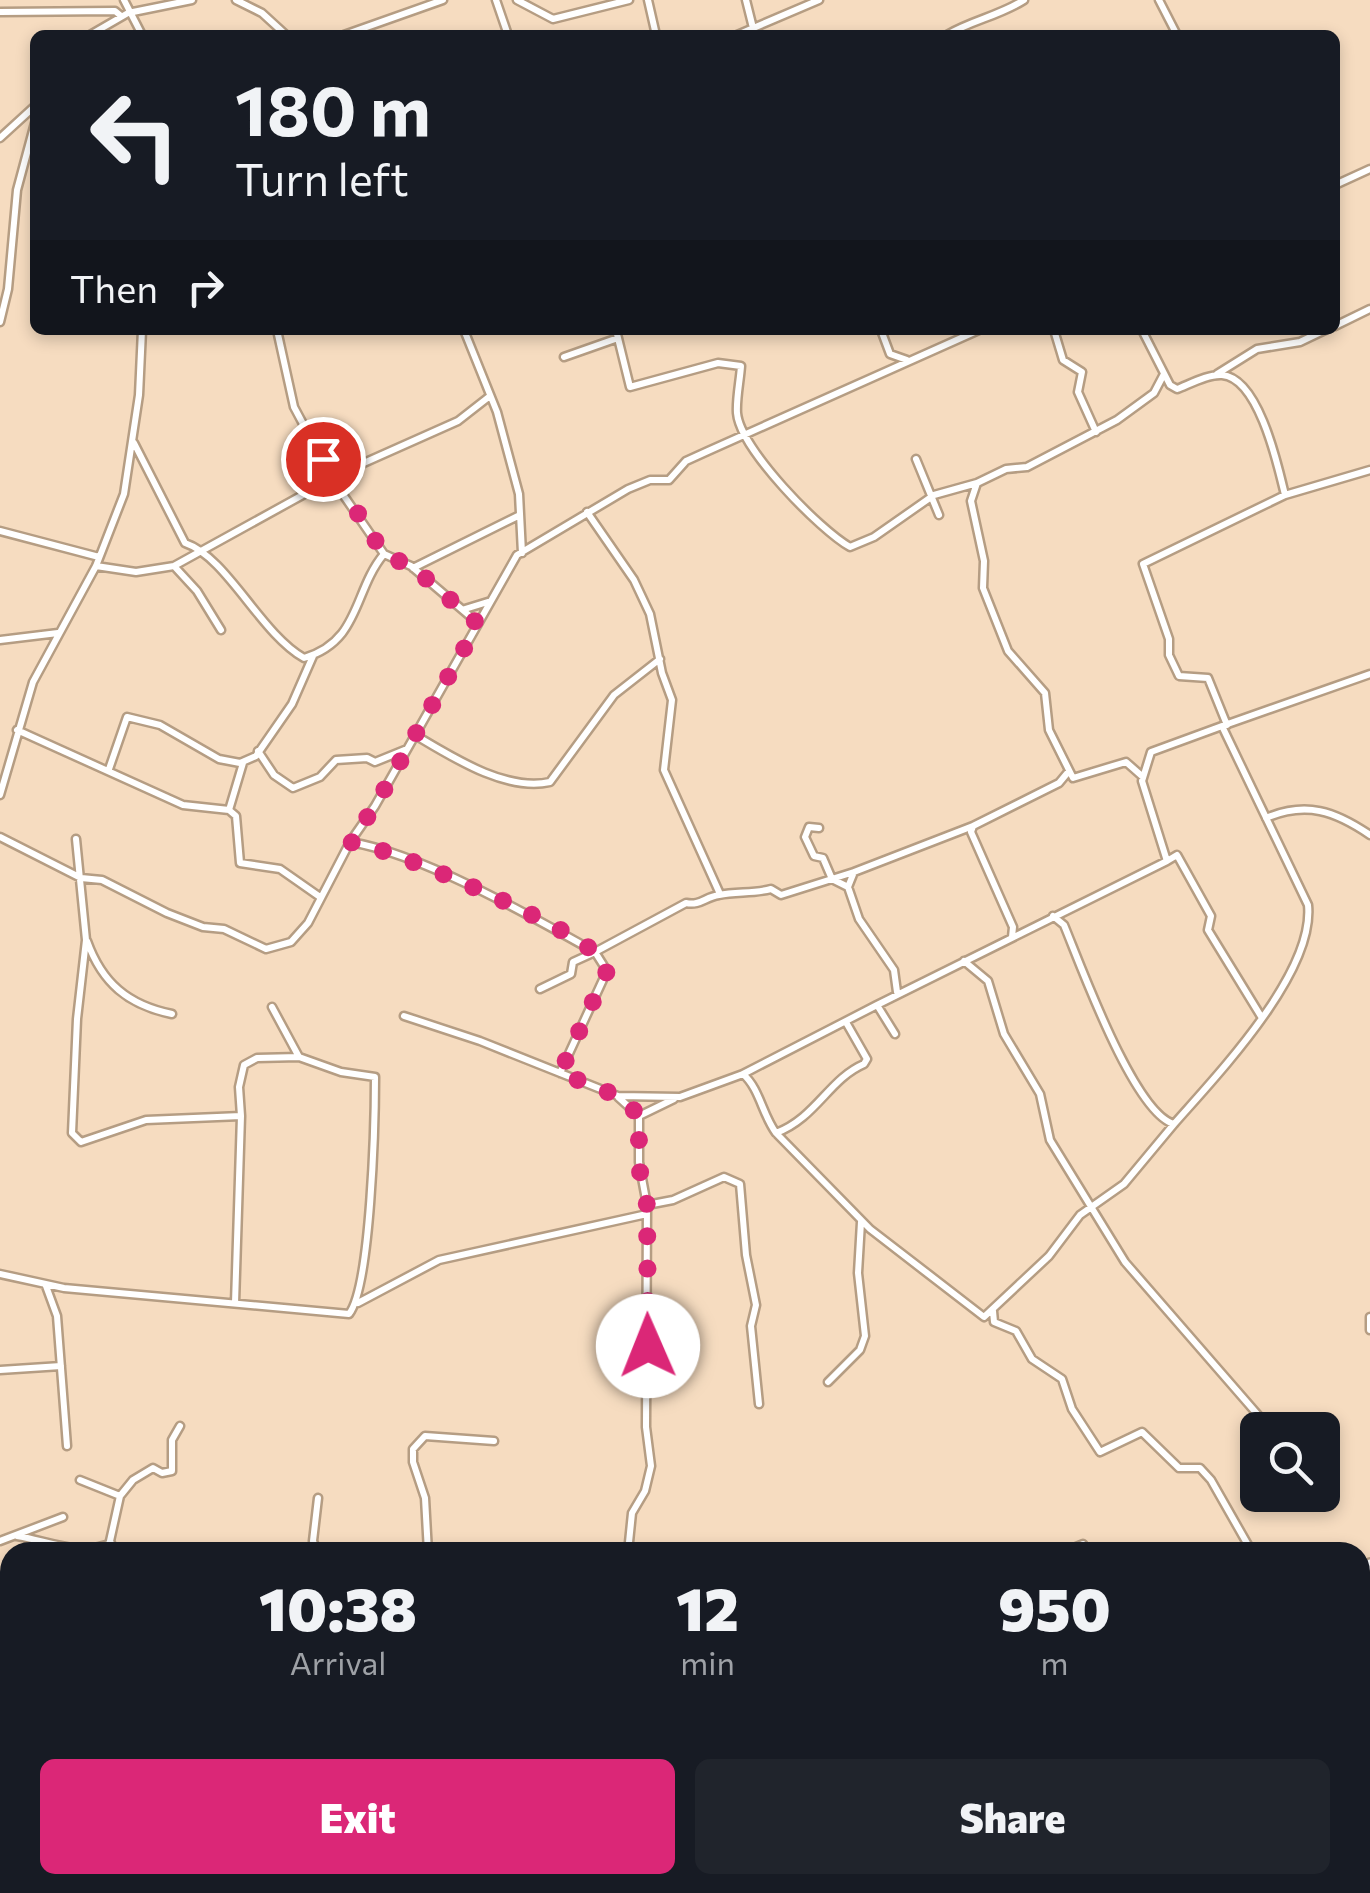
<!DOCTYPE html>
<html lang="en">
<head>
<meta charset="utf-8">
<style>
  :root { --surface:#171b24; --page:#20242c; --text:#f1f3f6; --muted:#9ea1a6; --accent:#db2777 }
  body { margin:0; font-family:Commissioner,sans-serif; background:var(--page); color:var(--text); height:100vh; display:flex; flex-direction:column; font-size:38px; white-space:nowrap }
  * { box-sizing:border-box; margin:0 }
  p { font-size:32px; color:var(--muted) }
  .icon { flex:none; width:55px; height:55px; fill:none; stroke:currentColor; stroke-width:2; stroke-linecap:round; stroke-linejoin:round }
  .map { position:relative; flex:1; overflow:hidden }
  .details { position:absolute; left:0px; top:1542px; width:1370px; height:352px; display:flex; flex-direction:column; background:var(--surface); border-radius:30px 30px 0 0; box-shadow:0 5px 15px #0003 }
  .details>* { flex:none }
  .guide { position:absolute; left:30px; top:30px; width:1310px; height:305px; border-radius:15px; box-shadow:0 5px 15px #0003; background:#171b24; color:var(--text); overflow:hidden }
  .buttons { position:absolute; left:1240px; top:1412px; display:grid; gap:20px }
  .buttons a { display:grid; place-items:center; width:100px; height:100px; border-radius:15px; background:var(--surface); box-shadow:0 5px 15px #0003; font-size:50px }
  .pin { position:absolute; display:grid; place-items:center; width:85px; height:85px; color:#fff; margin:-42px; border:5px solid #fff; border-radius:50%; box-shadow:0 2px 10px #0007 }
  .me { position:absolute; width:110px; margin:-55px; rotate:359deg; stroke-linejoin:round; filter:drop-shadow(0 0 8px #0008) }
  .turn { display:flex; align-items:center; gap:35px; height:210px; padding:0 40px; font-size:45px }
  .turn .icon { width:130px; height:130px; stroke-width:2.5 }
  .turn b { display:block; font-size:70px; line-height:85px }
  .then { display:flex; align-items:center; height:95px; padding:0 40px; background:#0003; gap:20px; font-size:38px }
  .eta { display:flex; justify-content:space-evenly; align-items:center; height:170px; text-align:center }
  .eta b { font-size:60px; font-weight:800; line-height:70px }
  .cta { display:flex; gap:20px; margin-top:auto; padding:20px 40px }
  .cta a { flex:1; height:115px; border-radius:15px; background:var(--accent); color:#fff; font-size:40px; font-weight:800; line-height:115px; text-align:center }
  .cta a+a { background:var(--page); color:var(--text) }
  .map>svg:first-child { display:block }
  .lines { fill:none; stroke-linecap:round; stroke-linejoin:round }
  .minor-casing { stroke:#b59d83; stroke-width:11 }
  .tertiary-casing { stroke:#b59d83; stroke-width:14 }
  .minor { stroke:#fff; stroke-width:6 }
  .tertiary { stroke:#fff; stroke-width:9 }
  .route { stroke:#db2777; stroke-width:18; stroke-dasharray:0 32.4 }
</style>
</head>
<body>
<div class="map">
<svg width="1370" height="1893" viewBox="0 0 1370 1893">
  <rect width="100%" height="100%" fill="#f6dcc0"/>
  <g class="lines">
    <g class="minor-casing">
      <path id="minor" d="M 124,0 L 142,35
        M 236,0 L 262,13 L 286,35
        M 496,0 L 508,35
        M 517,0 L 553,19 L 629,0
        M 648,0 L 656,35
        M 746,0 L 753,28
        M 1159,0 L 1177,35
        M 0,12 L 115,11 L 121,16
        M 90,35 L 128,13 L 192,0
        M 344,35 L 443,0
        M 737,35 L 819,0
        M 947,35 C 972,20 999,16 1024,0
        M 0,138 L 35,106
        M 1335,185 L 1370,169
        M 0,322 L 8,289 L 17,190 L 35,123
        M 1335,326 L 1370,309
        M 277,330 L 294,407 L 333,480 L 384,554 L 411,566 L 478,623
        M 464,330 L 497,412 L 519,494 L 522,553
        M 616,330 L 630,387 L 718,363 L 741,366 C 740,381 736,399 737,413 C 740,449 820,530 850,547 L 874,537 L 934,495 L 977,483
        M 881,330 L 890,354 L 907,360
        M 1054,330 L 1063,360 L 1082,372 L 1078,392 L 1096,432
        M 1142,330 L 1170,385 L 1177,389 C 1190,384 1208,374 1222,375 C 1259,378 1278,466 1285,495 L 1143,564 L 1169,639 L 1169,655 L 1179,676 L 1208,678 L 1227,725
        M 564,357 L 618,338
        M 1217,374 L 1257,349 L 1300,342 L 1325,330
        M 134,443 L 185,543 C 227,557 260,633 304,658 C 361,641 353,591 384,554
        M 916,459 L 939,515
        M 1285,495 L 1370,470
        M 587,512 L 634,580 L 650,614 L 662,673 L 672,700 L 664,770 L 720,894
        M 0,531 L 99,557
        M 96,566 L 136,572 L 174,566 L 348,470 L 458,421 L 490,396
        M 174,566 L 197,591 L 221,630
        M 413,568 L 518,516
        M 465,609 L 491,601
        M 0,640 L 58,633
        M 17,730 L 183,805 L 229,810 L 236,816 L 240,863 L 280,869 L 320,897
        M 415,735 C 452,757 506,792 550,782 L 614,695 L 660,659
        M 258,751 L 274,775 L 293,788 L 320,777 L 336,760 L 367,758 L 375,762 L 407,749
        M 109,769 L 127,717 L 160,725 L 219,759 L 240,763 L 256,756 L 292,704 L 313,656
        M 1143,777 L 1126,762 L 1073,778 L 1049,730 L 1045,693 L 1008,651 L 983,588 L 984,561 L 971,501 L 977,483 L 1006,469 L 1027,467 L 1117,420 L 1154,393 L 1164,374
        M 0,795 L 33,682 L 96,566 L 124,494 L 139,395 L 142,330
        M 229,810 L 243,763
        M 1266,818 C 1306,801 1335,811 1370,835
        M 819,828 L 809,827 L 805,837 L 814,856 L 823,858 L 832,879 L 848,887
        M 0,837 L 81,878 L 102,880 L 167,913 L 203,927 L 224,929 L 266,949 L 291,942 L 308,923 L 350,842 C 420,853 531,916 595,952 L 686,903 C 700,906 705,897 719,895 C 736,891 753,894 771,889 L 781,895 L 854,872
        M 76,839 L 86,940 L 77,1019 L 72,1133 L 81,1142 L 146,1120 L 241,1116 L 235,1303
        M 350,842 L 375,806 L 517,555 L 628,489 L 650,480 L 669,480 L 686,461 L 708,451 L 979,330
        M 1167,861 L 1177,855 L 1211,916 L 1208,930 L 1262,1018
        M 1053,916 L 1064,925 C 1081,966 1134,1113 1174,1124 C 1217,1075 1315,973 1308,905 L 1222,726 L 1370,674
        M 1012,937 L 1013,927 L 971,832 L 973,826 L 1059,783 L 1069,771
        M 87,941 C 102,983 128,1005 172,1014
        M 964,961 L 988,981 L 1004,1034 L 1040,1094 L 1050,1140 L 1125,1262 L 1271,1430
        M 540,989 L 571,974 L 573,962 L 595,952 L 607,971 L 560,1073
        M 897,992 L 894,970 L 859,919 L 848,887 L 854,872 L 973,826
        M 404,1016 L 480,1041 L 618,1096 L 680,1097 L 743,1074 L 877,1005
        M 895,1034 L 877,1005 L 1167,861 L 1142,781 L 1151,752 L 1222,726
        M 743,1074 C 760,1089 762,1114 776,1133 L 870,1229 L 984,1317 L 1049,1256 L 1080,1215 L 1124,1184 L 1174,1124
        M 618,1097 L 639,1116
        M 241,1116 L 239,1087 L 244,1065 L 257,1058 L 299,1057
        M 776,1133 C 816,1118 829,1079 864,1064 L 867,1059 L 847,1024
        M 647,1205 L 673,1200 L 724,1177 L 740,1184 L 746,1255 L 756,1305 L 751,1326 L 759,1404
        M 0,1274 L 64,1288 L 349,1314 C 371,1286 375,1120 375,1077 L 341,1072 L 299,1057 L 272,1007
        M 46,1286 L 57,1316 L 67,1446
        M 358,1303 L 439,1260 L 647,1214
        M 993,1311 L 994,1322 L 1016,1331 L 1032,1359 L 1062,1379 L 1072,1409 L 1100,1452 L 1142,1432 L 1179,1468 L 1200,1468 L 1211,1480 L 1252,1552
        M 1370,1317 L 1370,1330
        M 0,1370 L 61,1366
        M 828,1382 L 860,1350 L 865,1336 L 858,1273 L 861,1222
        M 80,1480 L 120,1496 L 110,1541 L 114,1552
        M 120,1496 L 133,1480 L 153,1468 L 162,1473 L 172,1471 L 172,1440 L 180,1426
        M 17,1536 C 48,1541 81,1557 111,1543
        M 0,1541 L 63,1517
        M 317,1552 L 313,1541 L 318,1498
        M 428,1552 L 425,1498 L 413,1462 L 413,1449 L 425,1436 L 494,1441
        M 628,1552 L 632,1513 L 645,1491 L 651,1466 L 646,1427 L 647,1205 L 639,1162 L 639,1116 L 674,1099
        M 1064,1552 L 1083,1544
        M 1360,1652 L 1370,1664
        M 1360,1729 L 1370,1722
        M 1360,1814 L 1369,1893
        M 91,1885 L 92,1893
        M 261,1885 L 262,1893
        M 418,1885 L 419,1893
        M 538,1885 L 539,1893
        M 656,1885 L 663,1893
        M 786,1885 L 787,1893
        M 1141,1885 L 1143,1893
        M 1109,1893 L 1123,1885"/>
    </g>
    <g class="tertiary-casing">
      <path id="tertiary" d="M 1360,1572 L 1370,1564
        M 0,1757 L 10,1755"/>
    </g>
    <use href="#minor" class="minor"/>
    <use href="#tertiary" class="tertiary"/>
  </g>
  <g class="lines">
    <path class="route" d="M 323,459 L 384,554 L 414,568 L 478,624 L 375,806 L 350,842 C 393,848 562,923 594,952 C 599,956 603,965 607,971 L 560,1073 L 618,1096 L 640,1116 L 638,1162 L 647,1205 L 648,1346"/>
  </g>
</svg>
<div class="buttons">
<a><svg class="icon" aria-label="search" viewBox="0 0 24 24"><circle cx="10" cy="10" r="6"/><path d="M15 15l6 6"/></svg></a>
</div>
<div class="pin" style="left:323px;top:459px;background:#d93025"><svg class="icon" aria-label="arrive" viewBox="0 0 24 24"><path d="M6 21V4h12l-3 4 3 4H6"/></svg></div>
<svg class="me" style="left:648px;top:1346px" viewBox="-20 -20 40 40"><circle r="19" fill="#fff"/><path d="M0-13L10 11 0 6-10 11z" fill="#db2777"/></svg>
<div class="guide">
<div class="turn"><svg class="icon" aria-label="left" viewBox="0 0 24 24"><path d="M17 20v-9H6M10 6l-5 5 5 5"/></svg><div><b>180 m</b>Turn left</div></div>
<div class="then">Then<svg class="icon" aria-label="right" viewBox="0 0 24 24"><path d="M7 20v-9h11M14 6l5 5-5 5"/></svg></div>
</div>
<section class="details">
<div class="eta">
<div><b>10:38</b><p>Arrival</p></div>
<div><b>12</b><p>min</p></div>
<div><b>950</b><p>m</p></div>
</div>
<div class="cta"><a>Exit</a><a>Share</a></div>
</section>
</div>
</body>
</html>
